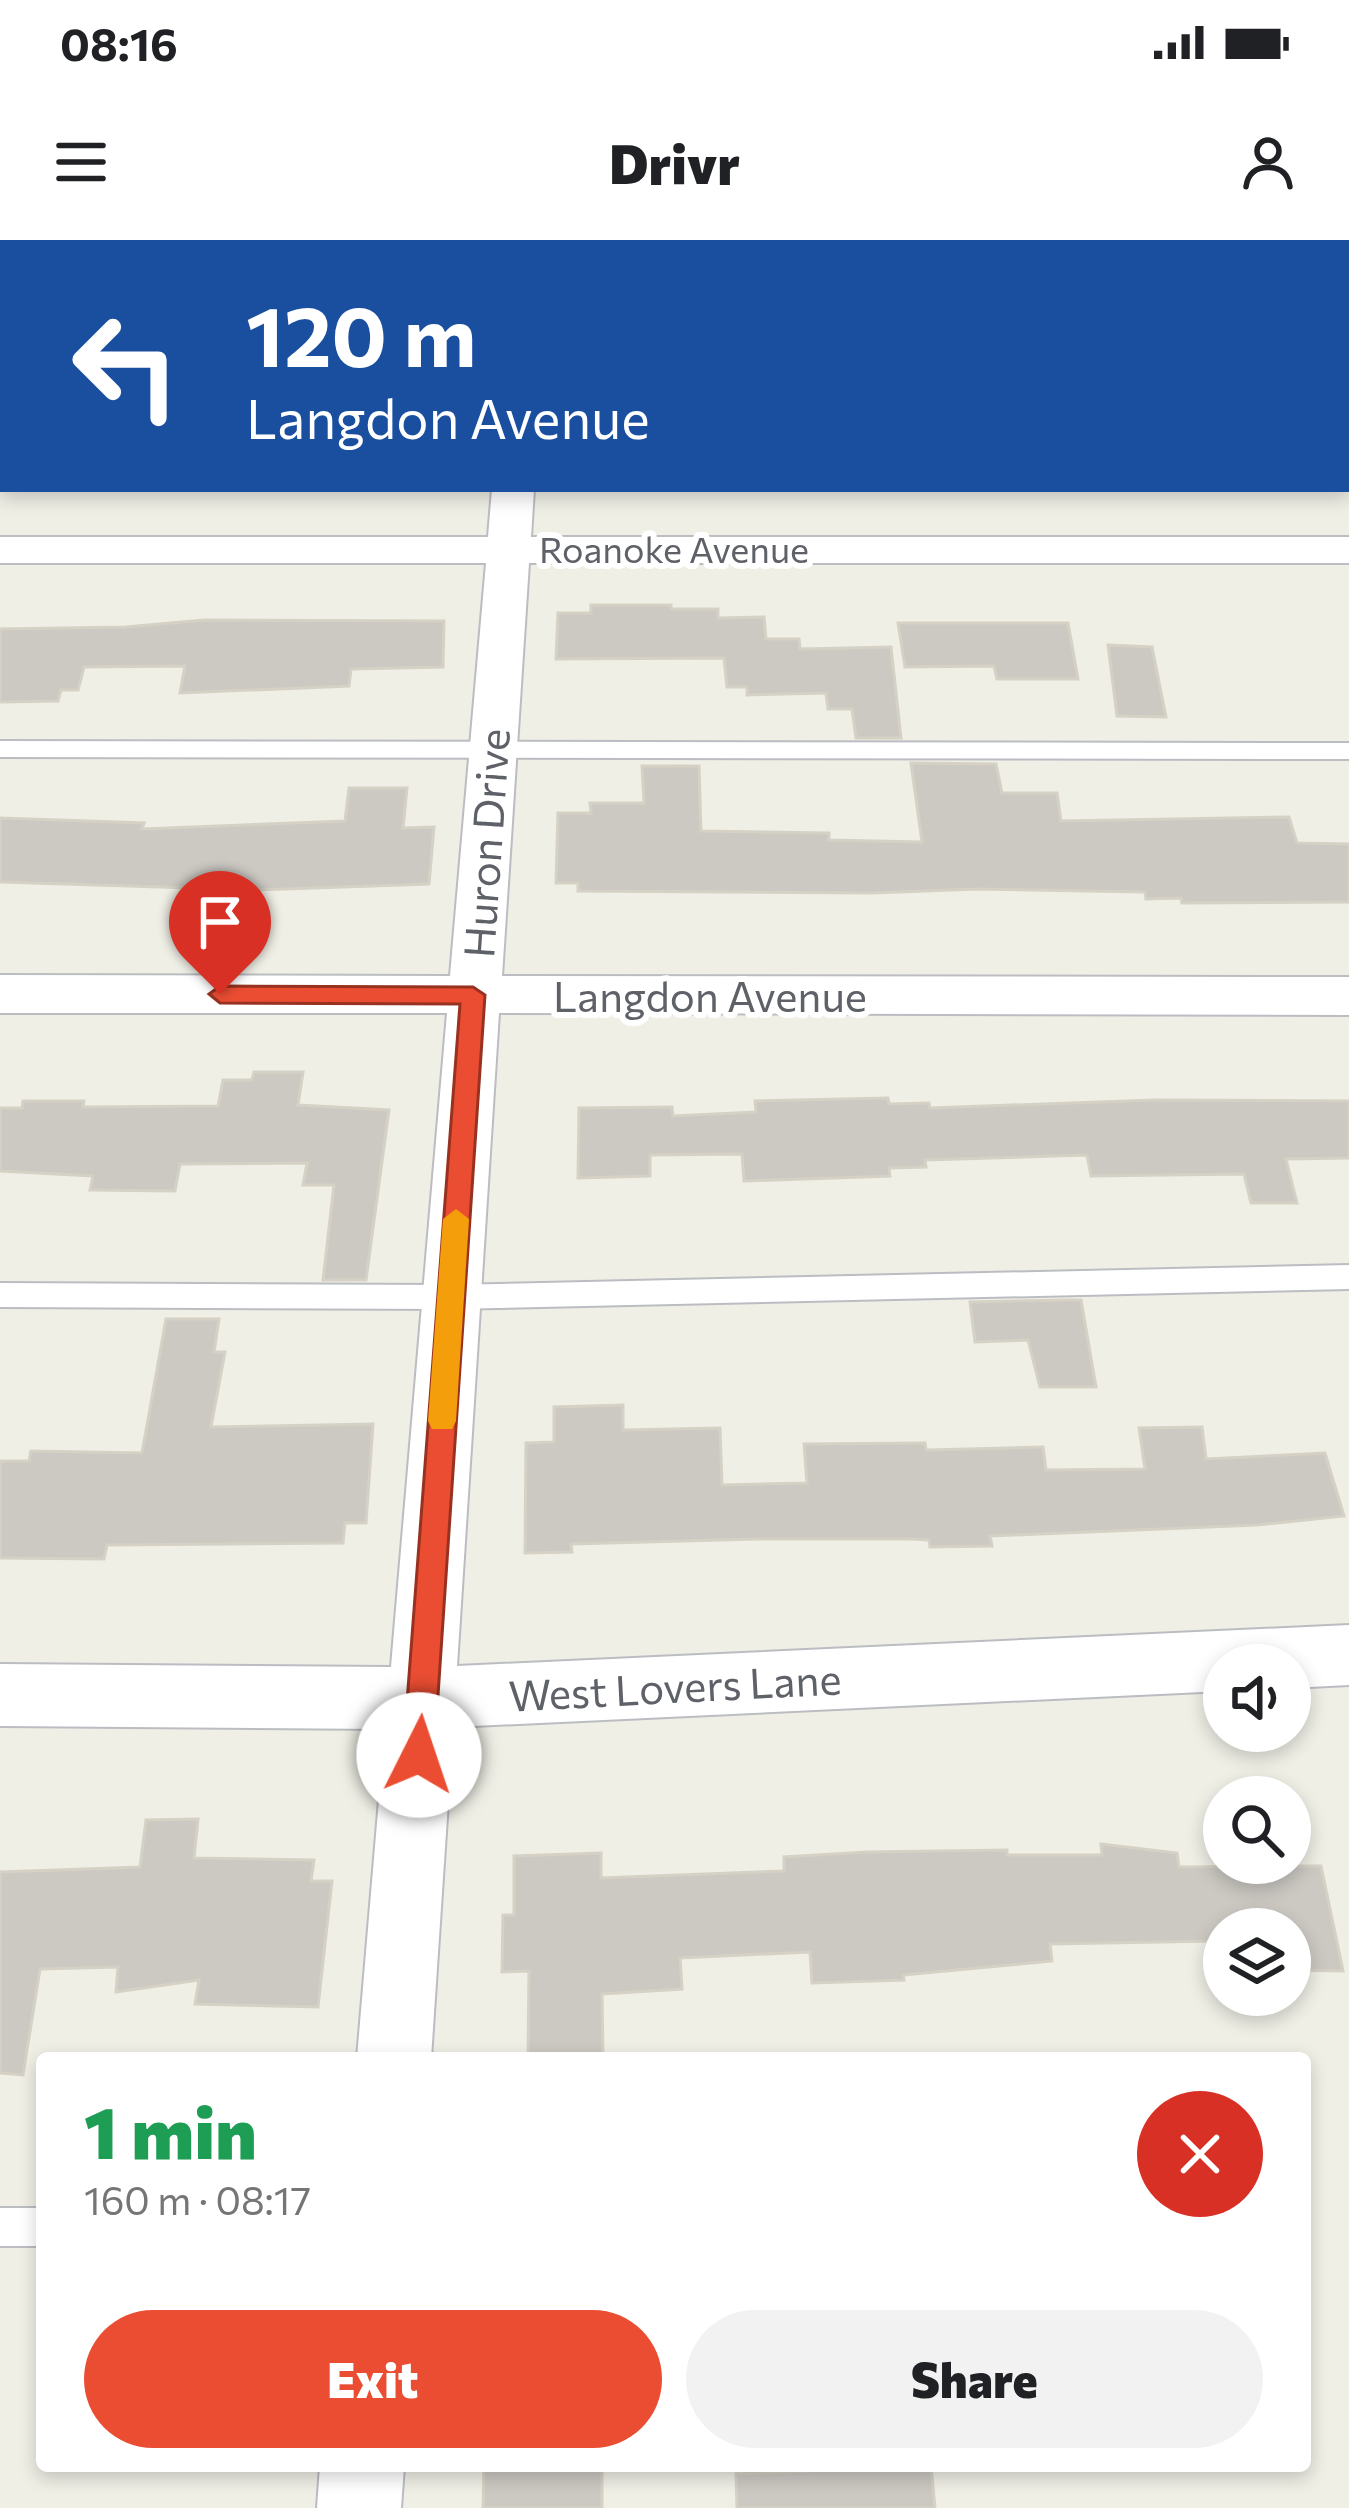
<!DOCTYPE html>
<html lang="en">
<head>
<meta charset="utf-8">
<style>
  :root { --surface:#fff; --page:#f2f2f2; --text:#202124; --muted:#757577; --accent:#ea4d32 }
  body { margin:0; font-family:Commissioner,sans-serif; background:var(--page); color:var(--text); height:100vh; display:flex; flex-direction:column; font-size:45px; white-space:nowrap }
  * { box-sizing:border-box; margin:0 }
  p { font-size:39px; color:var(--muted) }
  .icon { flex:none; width:66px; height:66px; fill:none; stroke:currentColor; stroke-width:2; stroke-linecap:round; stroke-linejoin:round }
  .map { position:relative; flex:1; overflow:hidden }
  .drawer { position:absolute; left:36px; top:1812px; width:1275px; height:420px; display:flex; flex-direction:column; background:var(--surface); border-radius:12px; box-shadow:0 6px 18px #0003 }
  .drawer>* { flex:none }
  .top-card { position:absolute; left:0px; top:0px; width:1350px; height:252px; box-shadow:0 6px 18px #0003; background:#1a4fa0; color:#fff; overflow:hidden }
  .tools { position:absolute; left:1203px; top:1404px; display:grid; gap:24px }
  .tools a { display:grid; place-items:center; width:108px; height:108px; border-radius:50%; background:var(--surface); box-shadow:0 6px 18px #0003; font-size:60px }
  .pin { position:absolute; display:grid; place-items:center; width:102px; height:102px; color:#fff; margin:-123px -51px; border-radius:50% 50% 50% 0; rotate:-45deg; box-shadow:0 0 12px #0007 }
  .pin .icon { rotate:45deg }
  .me { position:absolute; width:132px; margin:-66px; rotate:4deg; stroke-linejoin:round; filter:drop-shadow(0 0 9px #0008) }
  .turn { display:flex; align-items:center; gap:42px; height:252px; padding:0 48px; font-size:54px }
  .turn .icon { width:156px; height:156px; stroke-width:2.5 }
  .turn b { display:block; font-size:84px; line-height:102px }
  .round { display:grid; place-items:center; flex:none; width:126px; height:126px; border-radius:63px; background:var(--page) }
  .summary { display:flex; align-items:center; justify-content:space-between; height:204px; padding:0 48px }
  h1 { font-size:72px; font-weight:800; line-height:90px; color:#1e9e55 }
  .button { display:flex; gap:24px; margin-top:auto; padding:24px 48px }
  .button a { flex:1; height:138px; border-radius:72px; background:var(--accent); color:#fff; font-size:48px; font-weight:800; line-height:138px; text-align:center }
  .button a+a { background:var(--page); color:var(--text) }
  .status { display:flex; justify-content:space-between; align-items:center; height:84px; padding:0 60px; background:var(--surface); direction:ltr }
  .status svg { height:33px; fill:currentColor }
  header { display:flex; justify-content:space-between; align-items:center; height:156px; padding:0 48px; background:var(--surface); font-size:54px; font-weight:800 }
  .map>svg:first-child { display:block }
  .building { fill:#ccc9c3; stroke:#d5d1c5; stroke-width:3 }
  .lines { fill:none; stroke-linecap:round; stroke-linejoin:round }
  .lane-casing { stroke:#bbbdc2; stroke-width:4 }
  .street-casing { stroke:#bbbdc2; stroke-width:4 }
  .secondary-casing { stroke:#bcbec4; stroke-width:4 }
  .lane { fill:#fff; fill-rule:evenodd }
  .street { fill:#fff; fill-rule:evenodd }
  .secondary { fill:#fff; fill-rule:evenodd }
  .route { fill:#ea4d32; stroke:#983220; stroke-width:3 }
  .slow { fill:#f59e0b }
  .labels { text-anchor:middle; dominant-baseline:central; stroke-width:12; stroke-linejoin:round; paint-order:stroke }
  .far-street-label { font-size:36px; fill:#5e6167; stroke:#fff }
  .street-label { font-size:42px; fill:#5e6167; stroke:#fff }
</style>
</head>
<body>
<div class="status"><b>08:16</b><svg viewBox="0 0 49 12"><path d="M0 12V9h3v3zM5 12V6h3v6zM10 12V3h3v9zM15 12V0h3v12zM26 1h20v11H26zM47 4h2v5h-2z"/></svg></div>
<header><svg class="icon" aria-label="menu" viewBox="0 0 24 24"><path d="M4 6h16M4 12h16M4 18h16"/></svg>Drivr<svg class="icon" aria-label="person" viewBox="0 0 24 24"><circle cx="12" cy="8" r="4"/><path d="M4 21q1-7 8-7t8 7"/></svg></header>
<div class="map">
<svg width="1349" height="2268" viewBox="0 0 1349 2268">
  <rect width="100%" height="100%" fill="#f0efe6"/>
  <path class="building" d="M 591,365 L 671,365 L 671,369 L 718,369 L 718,378 L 764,377 L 766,399 L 799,399 L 800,409 L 891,407 L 901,498 L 856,498 L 852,469 L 828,469 L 826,453 L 747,455 L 747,447 L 727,447 L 724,418 L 556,419 L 558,373 L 591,373 Z
    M 204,380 L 444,381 L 443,427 L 351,429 L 349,446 L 180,453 L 185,426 L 84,427 L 78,450 L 61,450 L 58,461 L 0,462 L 0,389 L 126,387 Z
    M 898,383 L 1068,383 L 1078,439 L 997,439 L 994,426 L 905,427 Z
    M 1108,405 L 1152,407 L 1166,477 L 1117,476 Z
    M 911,523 L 996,524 L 1002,553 L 1057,553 L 1061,581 L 1289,577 L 1297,603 L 1349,604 L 1349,662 L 1182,663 L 1181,658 L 1146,659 L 1145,652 L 979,649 L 871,653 L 578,651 L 578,643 L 556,643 L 558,573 L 591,573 L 590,563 L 644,563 L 642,526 L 699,526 L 701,591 L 829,593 L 829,600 L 922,602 Z
    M 349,548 L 407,548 L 403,588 L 434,587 L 429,644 L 255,650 L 0,642 L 0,578 L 144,583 L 142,589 L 345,581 Z
    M 254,832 L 303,832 L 298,865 L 389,870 L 366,1040 L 323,1040 L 334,945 L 303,945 L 307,923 L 180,924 L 175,951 L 90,950 L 93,936 L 0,931 L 0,868 L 22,868 L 23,861 L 84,861 L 83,867 L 218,866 L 223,840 L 252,840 Z
    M 888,858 L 889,864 L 929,863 L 930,868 L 1155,860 L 1349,861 L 1349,918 L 1286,919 L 1297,963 L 1251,963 L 1244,934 L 1091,936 L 1087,915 L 925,920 L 926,927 L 889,928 L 890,936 L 744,941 L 742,914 L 650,915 L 650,936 L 578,938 L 579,868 L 672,867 L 673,876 L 756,872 L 755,861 Z
    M 1068,1060 L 1081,1060 L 1096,1147 L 1040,1147 L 1028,1100 L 975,1102 L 970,1062 Z
    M 166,1079 L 219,1079 L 214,1112 L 225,1112 L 211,1187 L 373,1184 L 366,1283 L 345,1283 L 343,1303 L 107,1305 L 104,1319 L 0,1318 L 0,1221 L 29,1221 L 31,1211 L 142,1213 Z
    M 623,1165 L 623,1190 L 720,1188 L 722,1245 L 807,1243 L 804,1204 L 925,1203 L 926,1210 L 1043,1207 L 1046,1230 L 1145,1229 L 1139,1188 L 1202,1187 L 1206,1219 L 1325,1213 L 1344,1276 L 1257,1285 L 990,1296 L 992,1306 L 930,1307 L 929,1300 L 911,1299 L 758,1299 L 571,1304 L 572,1312 L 525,1313 L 526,1203 L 554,1202 L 554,1167 Z
    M 198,1579 L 194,1618 L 314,1620 L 311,1641 L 332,1641 L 318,1767 L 195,1764 L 199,1740 L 116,1752 L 118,1727 L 40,1729 L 23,1835 L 0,1833 L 0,1632 L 140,1627 L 146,1580 Z
    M 1101,1604 L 1177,1613 L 1179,1627 L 1321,1626 L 1343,1731 L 1290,1730 L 1290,1689 L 1224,1689 L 1224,1727 L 1220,1727 L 1215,1701 L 1050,1704 L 1052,1721 L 903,1735 L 904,1740 L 812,1743 L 810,1712 L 680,1718 L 682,1749 L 602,1754 L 603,1818 L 528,1818 L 529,1731 L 502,1732 L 503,1675 L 514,1675 L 514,1616 L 601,1613 L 601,1638 L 784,1631 L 784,1617 L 867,1612 L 1007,1610 L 1007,1615 L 1102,1615 Z
    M 484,2226 L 602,2226 L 602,2268 L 483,2268 Z
    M 931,2226 L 935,2268 L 737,2268 L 736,2234 Z"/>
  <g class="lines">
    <g class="lane-casing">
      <path id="lane" d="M 1347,42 L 1349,42 L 1349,54 L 1347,54 Z
        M 0,138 L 3,138 L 3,150 L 0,150 Z
        M 1347,214 L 1349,214 L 1349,231 L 1347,231 Z
        M 0,501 L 1349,503 L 1349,519 L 0,517 Z
        M 1349,1025 L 1349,1049 L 450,1069 L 0,1067 L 0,1043 L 450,1045 Z
        M 0,1968 L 42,1968 L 42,2006 L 0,2006 Z"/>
    </g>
    <g class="street-casing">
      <path id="street" d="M 492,249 L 534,249 L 531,297 L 1349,297 L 1349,323 L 529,323 L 502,736 L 1349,737 L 1349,775 L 499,773 L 457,1426 L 1349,1385 L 1349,1445 L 1290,1448 L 1290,1425 L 1224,1425 L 1224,1451 L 453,1487 L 431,1818 L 357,1818 L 385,1489 L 0,1486 L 0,1424 L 391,1427 L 447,773 L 0,773 L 0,735 L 450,736 L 486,323 L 0,323 L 0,297 L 488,297 Z
        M 320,2226 L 404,2226 L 401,2268 L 317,2268 Z"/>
    </g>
    <g class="secondary-casing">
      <path id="secondary" d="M 18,0 L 1349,0 L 1349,15 L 1347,3 L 16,3 Z"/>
    </g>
    <use href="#lane" class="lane"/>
    <use href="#street" class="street"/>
    <use href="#secondary" class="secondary"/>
  </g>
  <path class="route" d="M 220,746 L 473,747 L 485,755 L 434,1515 L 430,1525 L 419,1529 L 408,1525 L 403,1515 L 460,764 L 220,763 L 209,754 Z"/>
  <path class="slow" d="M 456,969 L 469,979 L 456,1181 L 452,1189 L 432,1189 L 428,1181 L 443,979 Z"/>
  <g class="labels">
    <g class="far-street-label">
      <text x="674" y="308">Roanoke Avenue</text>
    </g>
    <g class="street-label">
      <text transform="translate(485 603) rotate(-86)">Huron Drive</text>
      <text x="710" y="755">Langdon Avenue</text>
      <text transform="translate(675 1446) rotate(-3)">West Lovers Lane</text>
    </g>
  </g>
</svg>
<div class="tools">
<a><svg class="icon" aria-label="sound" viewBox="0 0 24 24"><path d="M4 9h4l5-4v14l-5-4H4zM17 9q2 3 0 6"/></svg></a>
<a><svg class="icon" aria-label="search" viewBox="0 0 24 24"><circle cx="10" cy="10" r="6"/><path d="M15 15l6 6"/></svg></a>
<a><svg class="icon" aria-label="layers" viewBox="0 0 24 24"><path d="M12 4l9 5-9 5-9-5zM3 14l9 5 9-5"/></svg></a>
</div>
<div class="pin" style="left:220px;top:754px;background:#d93025"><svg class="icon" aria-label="arrive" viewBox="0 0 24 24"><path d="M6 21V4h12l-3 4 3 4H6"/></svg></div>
<svg class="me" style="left:419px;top:1515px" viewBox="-20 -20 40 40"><circle r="19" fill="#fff"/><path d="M0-13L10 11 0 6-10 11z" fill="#ea4d32"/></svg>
<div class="top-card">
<div class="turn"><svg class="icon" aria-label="left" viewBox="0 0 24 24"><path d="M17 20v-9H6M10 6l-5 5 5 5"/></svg><div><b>120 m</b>Langdon Avenue</div></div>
</div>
<section class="drawer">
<div class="summary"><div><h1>1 min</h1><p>160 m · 08:17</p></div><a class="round" style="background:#d93025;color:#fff"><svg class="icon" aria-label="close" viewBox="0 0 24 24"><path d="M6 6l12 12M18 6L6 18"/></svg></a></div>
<div class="button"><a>Exit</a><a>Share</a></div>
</section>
</div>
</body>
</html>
